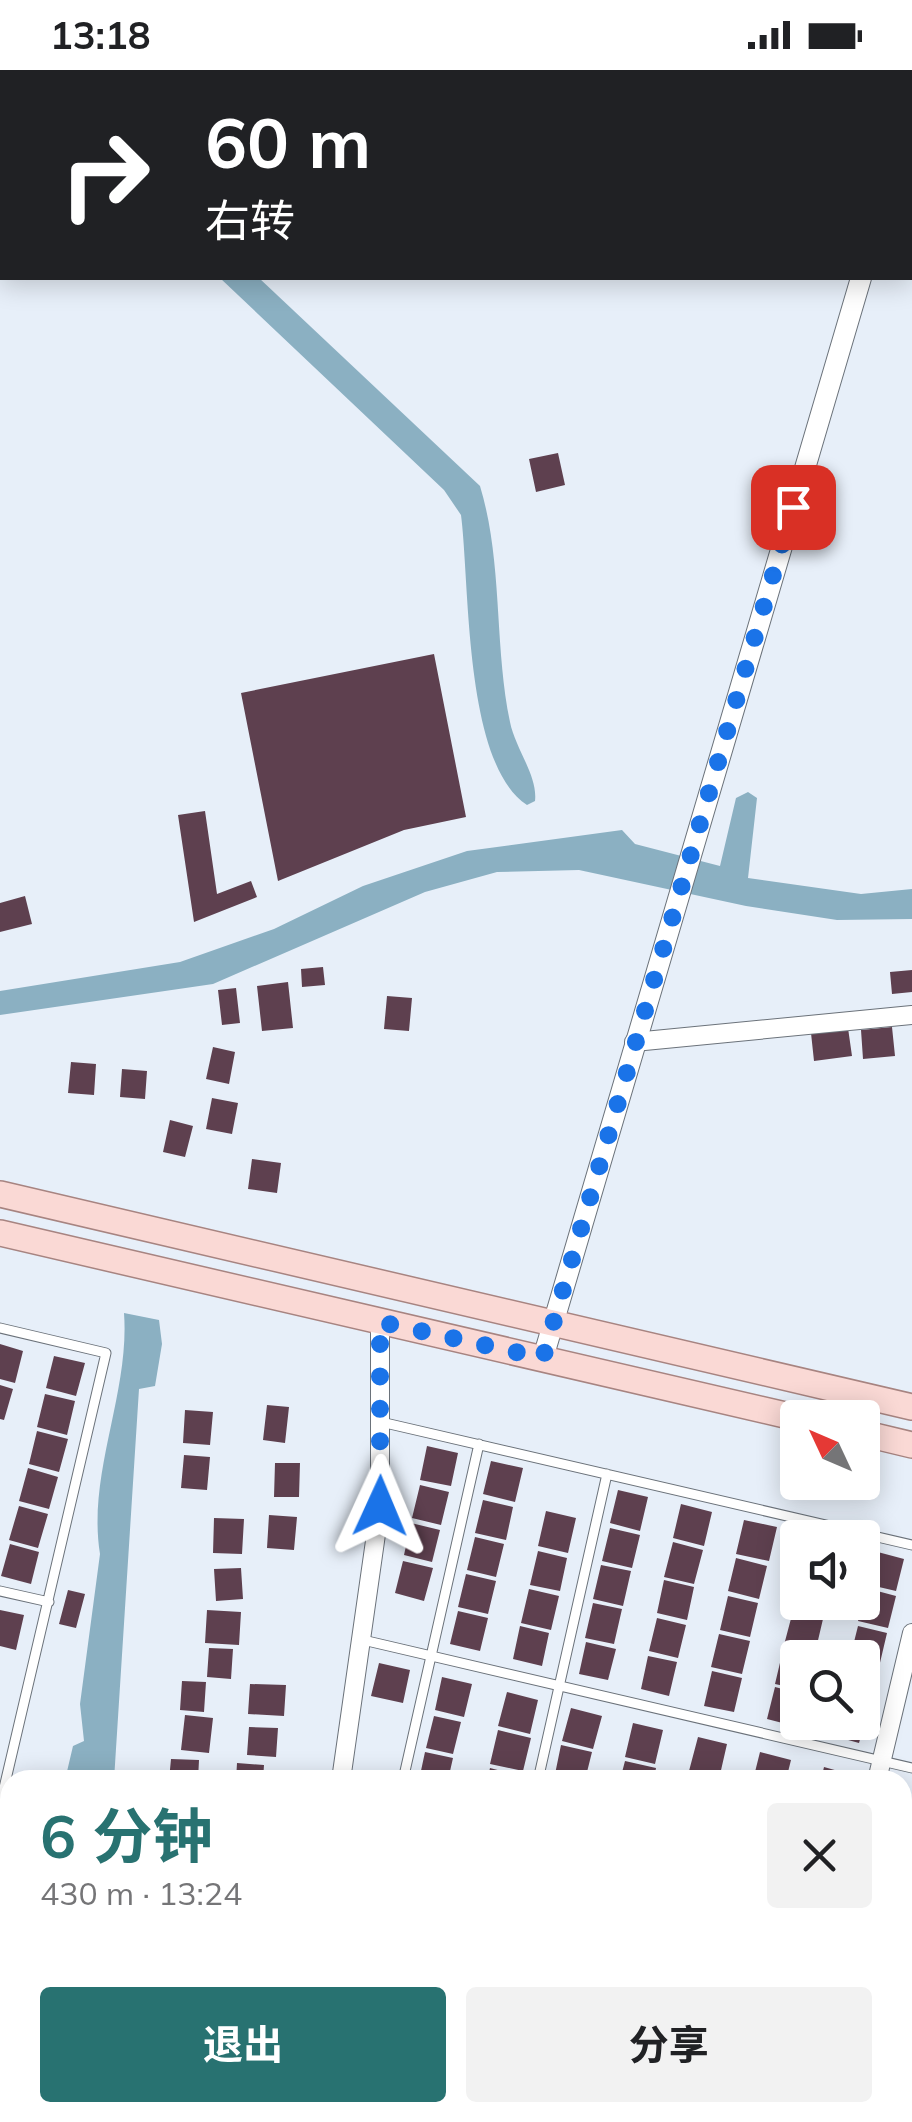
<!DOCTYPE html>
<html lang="zh">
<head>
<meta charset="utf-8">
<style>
  :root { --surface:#fff; --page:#f2f2f2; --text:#202124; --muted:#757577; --accent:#287271 }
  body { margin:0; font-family:Mulish,"Noto Sans SC",sans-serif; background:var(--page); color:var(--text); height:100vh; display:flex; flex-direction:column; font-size:38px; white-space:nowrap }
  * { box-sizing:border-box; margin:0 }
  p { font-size:32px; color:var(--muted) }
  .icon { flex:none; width:55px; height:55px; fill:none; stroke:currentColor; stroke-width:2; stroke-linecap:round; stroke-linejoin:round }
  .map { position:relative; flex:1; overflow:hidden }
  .drawer { position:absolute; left:0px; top:1700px; width:912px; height:352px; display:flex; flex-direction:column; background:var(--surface); border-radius:30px 30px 0 0; box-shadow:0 5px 25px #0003 }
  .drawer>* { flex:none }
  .top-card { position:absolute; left:0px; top:0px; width:912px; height:210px; box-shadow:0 5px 25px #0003; background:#202124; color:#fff; overflow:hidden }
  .needle { width:65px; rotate:314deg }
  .fabs { position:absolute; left:780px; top:1330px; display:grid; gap:20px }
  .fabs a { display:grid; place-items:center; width:100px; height:100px; border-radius:10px; background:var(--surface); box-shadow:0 5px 25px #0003; font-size:50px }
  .pin { position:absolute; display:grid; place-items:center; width:85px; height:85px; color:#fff; margin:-42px; border-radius:20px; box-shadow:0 5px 15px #0006 }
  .me { position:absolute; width:110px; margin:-55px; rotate:1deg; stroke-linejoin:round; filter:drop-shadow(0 0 8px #0008) }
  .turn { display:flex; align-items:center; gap:35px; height:210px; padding:0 40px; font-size:45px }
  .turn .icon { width:130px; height:130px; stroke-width:2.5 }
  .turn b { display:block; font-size:70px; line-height:85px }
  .round { display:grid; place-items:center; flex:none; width:105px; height:105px; border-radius:10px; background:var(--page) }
  .head { display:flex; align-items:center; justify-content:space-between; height:170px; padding:0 40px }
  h1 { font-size:60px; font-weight:700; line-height:75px; color:var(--accent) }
  .button { display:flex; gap:20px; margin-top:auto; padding:20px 40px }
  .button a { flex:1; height:115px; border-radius:10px; background:var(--accent); color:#fff; font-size:40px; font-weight:700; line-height:115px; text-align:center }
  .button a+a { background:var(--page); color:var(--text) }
  .status { display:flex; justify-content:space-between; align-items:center; height:70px; padding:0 50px; background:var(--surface); direction:ltr }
  .status svg { height:28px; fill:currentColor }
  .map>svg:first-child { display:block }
  .water { fill:#8bb0c2 }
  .building { fill:#5e404f }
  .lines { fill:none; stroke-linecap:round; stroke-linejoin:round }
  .service-casing { stroke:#6b727a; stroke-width:11 }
  .minor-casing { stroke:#6b727a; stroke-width:20 }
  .tertiary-casing { stroke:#6b727a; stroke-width:22 }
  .primary-casing { stroke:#a78481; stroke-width:28 }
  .service { stroke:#fff; stroke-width:9 }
  .minor { stroke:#fff; stroke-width:18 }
  .tertiary { stroke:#fff; stroke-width:20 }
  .primary { stroke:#fad9d5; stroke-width:25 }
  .route { stroke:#1a73e8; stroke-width:18; stroke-dasharray:0 32.4 }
</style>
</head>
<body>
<div class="status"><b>13:18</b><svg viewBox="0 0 49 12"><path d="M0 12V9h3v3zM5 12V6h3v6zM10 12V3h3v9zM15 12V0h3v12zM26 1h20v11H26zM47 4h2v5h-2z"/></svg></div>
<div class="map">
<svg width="912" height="2052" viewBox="0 0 912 2052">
  <rect width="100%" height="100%" fill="#e7eff9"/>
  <path class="water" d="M 220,208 L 259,208 L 480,416 C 503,492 494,574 510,652 C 515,678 538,706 535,731 L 527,735 C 464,694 470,516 461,445 L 444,420 Z
    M 748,722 L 757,728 L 748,808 L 861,824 L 912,819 L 912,849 L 837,850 L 746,836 L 579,800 L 497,802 L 425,822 L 213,914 L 0,945 L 0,921 L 180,892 L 274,859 L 363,816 L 467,781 L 622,760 L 635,774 L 720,796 L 736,728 Z
    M 124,1243 L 159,1250 L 162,1274 L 155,1316 L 139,1319 L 114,1710 L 65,1710 L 73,1676 L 84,1671 L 80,1634 L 100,1484 C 87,1404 130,1323 124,1243 Z"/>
  <path class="building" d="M 558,383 L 565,415 L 536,422 L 529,389 Z
    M 434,584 L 466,747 L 404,760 L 278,811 L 241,623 Z
    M 205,741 L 217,824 L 251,811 L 257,827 L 194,852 L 178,745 Z
    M 25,826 L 32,854 L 0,862 L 0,833 Z
    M 323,897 L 325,915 L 302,917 L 301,899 Z
    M 912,900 L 912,922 L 892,924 L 890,902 Z
    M 288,912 L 293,958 L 262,961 L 257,916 Z
    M 236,918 L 240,953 L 222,955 L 218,920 Z
    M 387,926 L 412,928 L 409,961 L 384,959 Z
    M 892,957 L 895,986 L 863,989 L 861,960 Z
    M 848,958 L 852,986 L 814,991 L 811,963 Z
    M 213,977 L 235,982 L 229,1014 L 206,1009 Z
    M 71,992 L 96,994 L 94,1025 L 68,1023 Z
    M 122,999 L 147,1001 L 145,1029 L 120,1027 Z
    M 212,1028 L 238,1033 L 232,1064 L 206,1059 Z
    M 170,1050 L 193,1056 L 185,1087 L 163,1082 Z
    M 252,1089 L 281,1093 L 277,1123 L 248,1119 Z
    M 0,1274 L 23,1281 L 15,1313 L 0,1309 Z
    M 54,1286 L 85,1293 L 76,1326 L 46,1318 Z
    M 0,1315 L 13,1319 L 4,1350 L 0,1349 Z
    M 45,1324 L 75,1331 L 67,1365 L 37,1357 Z
    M 267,1335 L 289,1337 L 285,1373 L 263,1370 Z
    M 185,1340 L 213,1342 L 210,1375 L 183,1373 Z
    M 37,1361 L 68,1369 L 59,1402 L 29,1394 Z
    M 427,1376 L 458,1383 L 451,1416 L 420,1410 Z
    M 184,1385 L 210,1387 L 207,1420 L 181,1418 Z
    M 491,1391 L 523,1398 L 515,1432 L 483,1424 Z
    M 275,1393 L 300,1393 L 299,1427 L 274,1427 Z
    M 28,1398 L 58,1407 L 49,1439 L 19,1431 Z
    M 420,1415 L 449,1422 L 441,1455 L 412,1448 Z
    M 618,1420 L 648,1427 L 640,1461 L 610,1453 Z
    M 483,1430 L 513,1437 L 506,1470 L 475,1463 Z
    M 681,1434 L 712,1442 L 704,1476 L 673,1468 Z
    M 19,1436 L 48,1444 L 38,1478 L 9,1470 Z
    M 546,1441 L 576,1448 L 568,1483 L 538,1476 Z
    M 269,1445 L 297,1447 L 294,1480 L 267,1478 Z
    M 214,1448 L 244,1449 L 242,1484 L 213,1483 Z
    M 744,1450 L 777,1457 L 769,1491 L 736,1484 Z
    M 411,1453 L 440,1460 L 432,1492 L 404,1485 Z
    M 610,1458 L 640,1465 L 632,1498 L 602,1491 Z
    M 475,1467 L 504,1474 L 496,1507 L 467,1500 Z
    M 673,1472 L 703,1480 L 694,1514 L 664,1507 Z
    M 10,1474 L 39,1482 L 31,1514 L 1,1506 Z
    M 538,1481 L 567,1488 L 560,1521 L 530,1515 Z
    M 874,1481 L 904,1489 L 896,1521 L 866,1514 Z
    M 736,1488 L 767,1496 L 759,1529 L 728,1521 Z
    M 403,1491 L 433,1498 L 424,1531 L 395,1523 Z
    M 601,1495 L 631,1501 L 623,1536 L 593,1529 Z
    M 241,1498 L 243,1529 L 216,1531 L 214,1499 Z
    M 466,1504 L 496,1511 L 488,1544 L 458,1537 Z
    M 664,1510 L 694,1517 L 687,1550 L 657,1543 Z
    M 866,1518 L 896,1526 L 888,1558 L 858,1551 Z
    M 529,1519 L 559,1526 L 551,1560 L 521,1553 Z
    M 68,1520 L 85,1524 L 76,1558 L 59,1554 Z
    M 796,1523 L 798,1532 L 827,1532 L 824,1544 L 793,1536 Z
    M 728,1526 L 758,1533 L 750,1567 L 720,1560 Z
    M 593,1533 L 622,1539 L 614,1574 L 585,1568 Z
    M 0,1540 L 24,1545 L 16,1580 L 0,1576 Z
    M 207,1540 L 241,1542 L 239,1575 L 205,1573 Z
    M 458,1541 L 488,1548 L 480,1581 L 450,1574 Z
    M 793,1541 L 823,1549 L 815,1583 L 784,1575 Z
    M 657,1548 L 686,1555 L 678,1588 L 649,1581 Z
    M 520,1556 L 549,1563 L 542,1596 L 513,1589 Z
    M 858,1556 L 887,1563 L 879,1597 L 862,1593 L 862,1588 L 850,1588 Z
    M 719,1564 L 750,1571 L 742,1604 L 711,1597 Z
    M 586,1572 L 616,1579 L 608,1610 L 579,1604 Z
    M 209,1578 L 233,1579 L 231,1609 L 207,1607 Z
    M 783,1580 L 809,1586 L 798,1588 L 798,1619 L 775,1614 Z
    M 648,1586 L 677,1592 L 669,1626 L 641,1619 Z
    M 379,1593 L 410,1600 L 403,1633 L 371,1626 Z
    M 862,1598 L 880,1602 L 872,1636 L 862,1633 Z
    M 712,1601 L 742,1608 L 734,1642 L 704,1636 Z
    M 442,1607 L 472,1614 L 464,1647 L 435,1640 Z
    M 182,1611 L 206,1612 L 204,1642 L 180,1640 Z
    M 250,1614 L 286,1615 L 284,1646 L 248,1644 Z
    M 775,1617 L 798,1623 L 798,1657 L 767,1649 Z
    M 507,1622 L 538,1630 L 530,1664 L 498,1656 Z
    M 571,1638 L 602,1646 L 593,1679 L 562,1671 Z
    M 862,1639 L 868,1640 L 859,1673 L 830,1665 L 833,1652 L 862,1652 Z
    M 185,1645 L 213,1648 L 209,1683 L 181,1680 Z
    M 434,1646 L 461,1652 L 453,1684 L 426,1678 Z
    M 633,1653 L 663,1660 L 655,1694 L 625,1687 Z
    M 249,1657 L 278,1658 L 276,1687 L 247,1685 Z
    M 498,1660 L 531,1668 L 523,1701 L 490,1694 Z
    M 698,1667 L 727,1674 L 719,1709 L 689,1701 Z
    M 561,1675 L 592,1682 L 585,1710 L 554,1709 Z
    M 425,1682 L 453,1688 L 448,1710 L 419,1710 Z
    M 760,1682 L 791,1690 L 786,1710 L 753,1710 Z
    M 171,1689 L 199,1690 L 198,1710 L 169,1710 Z
    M 625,1691 L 656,1698 L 654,1710 L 620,1710 Z
    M 237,1693 L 264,1695 L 263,1710 L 236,1710 Z
    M 824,1697 L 856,1706 L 855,1710 L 821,1710 Z
    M 490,1698 L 520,1706 L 519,1710 L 487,1710 Z
    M 902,1753 L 912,1756 L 912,1792 L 902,1789 Z
    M 902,1794 L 912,1796 L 906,1830 L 902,1829 Z
    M 0,1844 L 10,1847 L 10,1892 L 0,1890 Z
    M 304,2042 L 327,2042 L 337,2045 L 335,2052 L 302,2052 Z
    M 570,2042 L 603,2042 L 600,2052 L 567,2052 Z
    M 645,2042 L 673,2042 L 671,2052 L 642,2052 Z"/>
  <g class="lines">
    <g class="service-casing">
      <path id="service" d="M 0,1258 L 106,1283 L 0,1735
        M 381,1352 L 912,1475
        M 0,1521 L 49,1532
        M 363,1570 L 912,1698
        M 403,1710 L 479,1374
        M 538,1710 L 607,1404
        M 0,1826 L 10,1829
        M 0,2023 L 10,1978
        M 354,2052 L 356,2042
        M 422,2052 L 424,2042
        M 555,2052 L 557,2042
        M 625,2052 L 627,2042"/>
    </g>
    <g class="minor-casing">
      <path id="minor" d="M 634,972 L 912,945
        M 341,1710 L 380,1436 L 380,1252
        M 877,1710 L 912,1563
        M 902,1893 L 912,1893
        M 285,2052 L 287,2042
        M 838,2052 L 838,2042"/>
    </g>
    <g class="tertiary-casing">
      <path id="tertiary" d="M 910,43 L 912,37
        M 543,1288 L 861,208"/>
    </g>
    <g class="primary-casing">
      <path id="primary" d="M 0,1124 L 912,1337
        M 0,1163 L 798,1348
        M 862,1363 L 912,1375"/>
    </g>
    <use href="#service" class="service"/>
    <use href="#minor" class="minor"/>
    <use href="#tertiary" class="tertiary"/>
    <use href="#primary" class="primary"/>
  </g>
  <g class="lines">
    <path class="route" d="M 380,1436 L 380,1252 L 543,1288 L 793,437"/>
  </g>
</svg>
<div class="fabs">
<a><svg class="needle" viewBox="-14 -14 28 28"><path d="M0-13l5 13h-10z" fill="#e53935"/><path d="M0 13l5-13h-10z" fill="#757577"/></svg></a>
<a><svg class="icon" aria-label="sound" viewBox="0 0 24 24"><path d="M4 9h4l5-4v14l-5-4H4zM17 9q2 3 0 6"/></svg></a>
<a><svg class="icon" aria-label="search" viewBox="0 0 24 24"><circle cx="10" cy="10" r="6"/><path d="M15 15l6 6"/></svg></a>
</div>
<div class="pin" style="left:793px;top:437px;background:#d93025"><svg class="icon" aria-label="arrive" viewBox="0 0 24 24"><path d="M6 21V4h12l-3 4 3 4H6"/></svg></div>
<svg class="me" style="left:380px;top:1436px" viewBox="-20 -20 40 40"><path d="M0-17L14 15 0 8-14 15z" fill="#1a73e8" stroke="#fff" stroke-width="4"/></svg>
<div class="top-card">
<div class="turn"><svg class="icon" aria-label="right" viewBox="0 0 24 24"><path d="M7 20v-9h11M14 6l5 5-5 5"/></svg><div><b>60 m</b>右转</div></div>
</div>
<section class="drawer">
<div class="head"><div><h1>6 分钟</h1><p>430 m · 13:24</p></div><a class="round"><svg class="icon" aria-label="close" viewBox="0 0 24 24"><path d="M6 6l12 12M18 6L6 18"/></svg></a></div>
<div class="button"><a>退出</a><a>分享</a></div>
</section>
</div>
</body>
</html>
